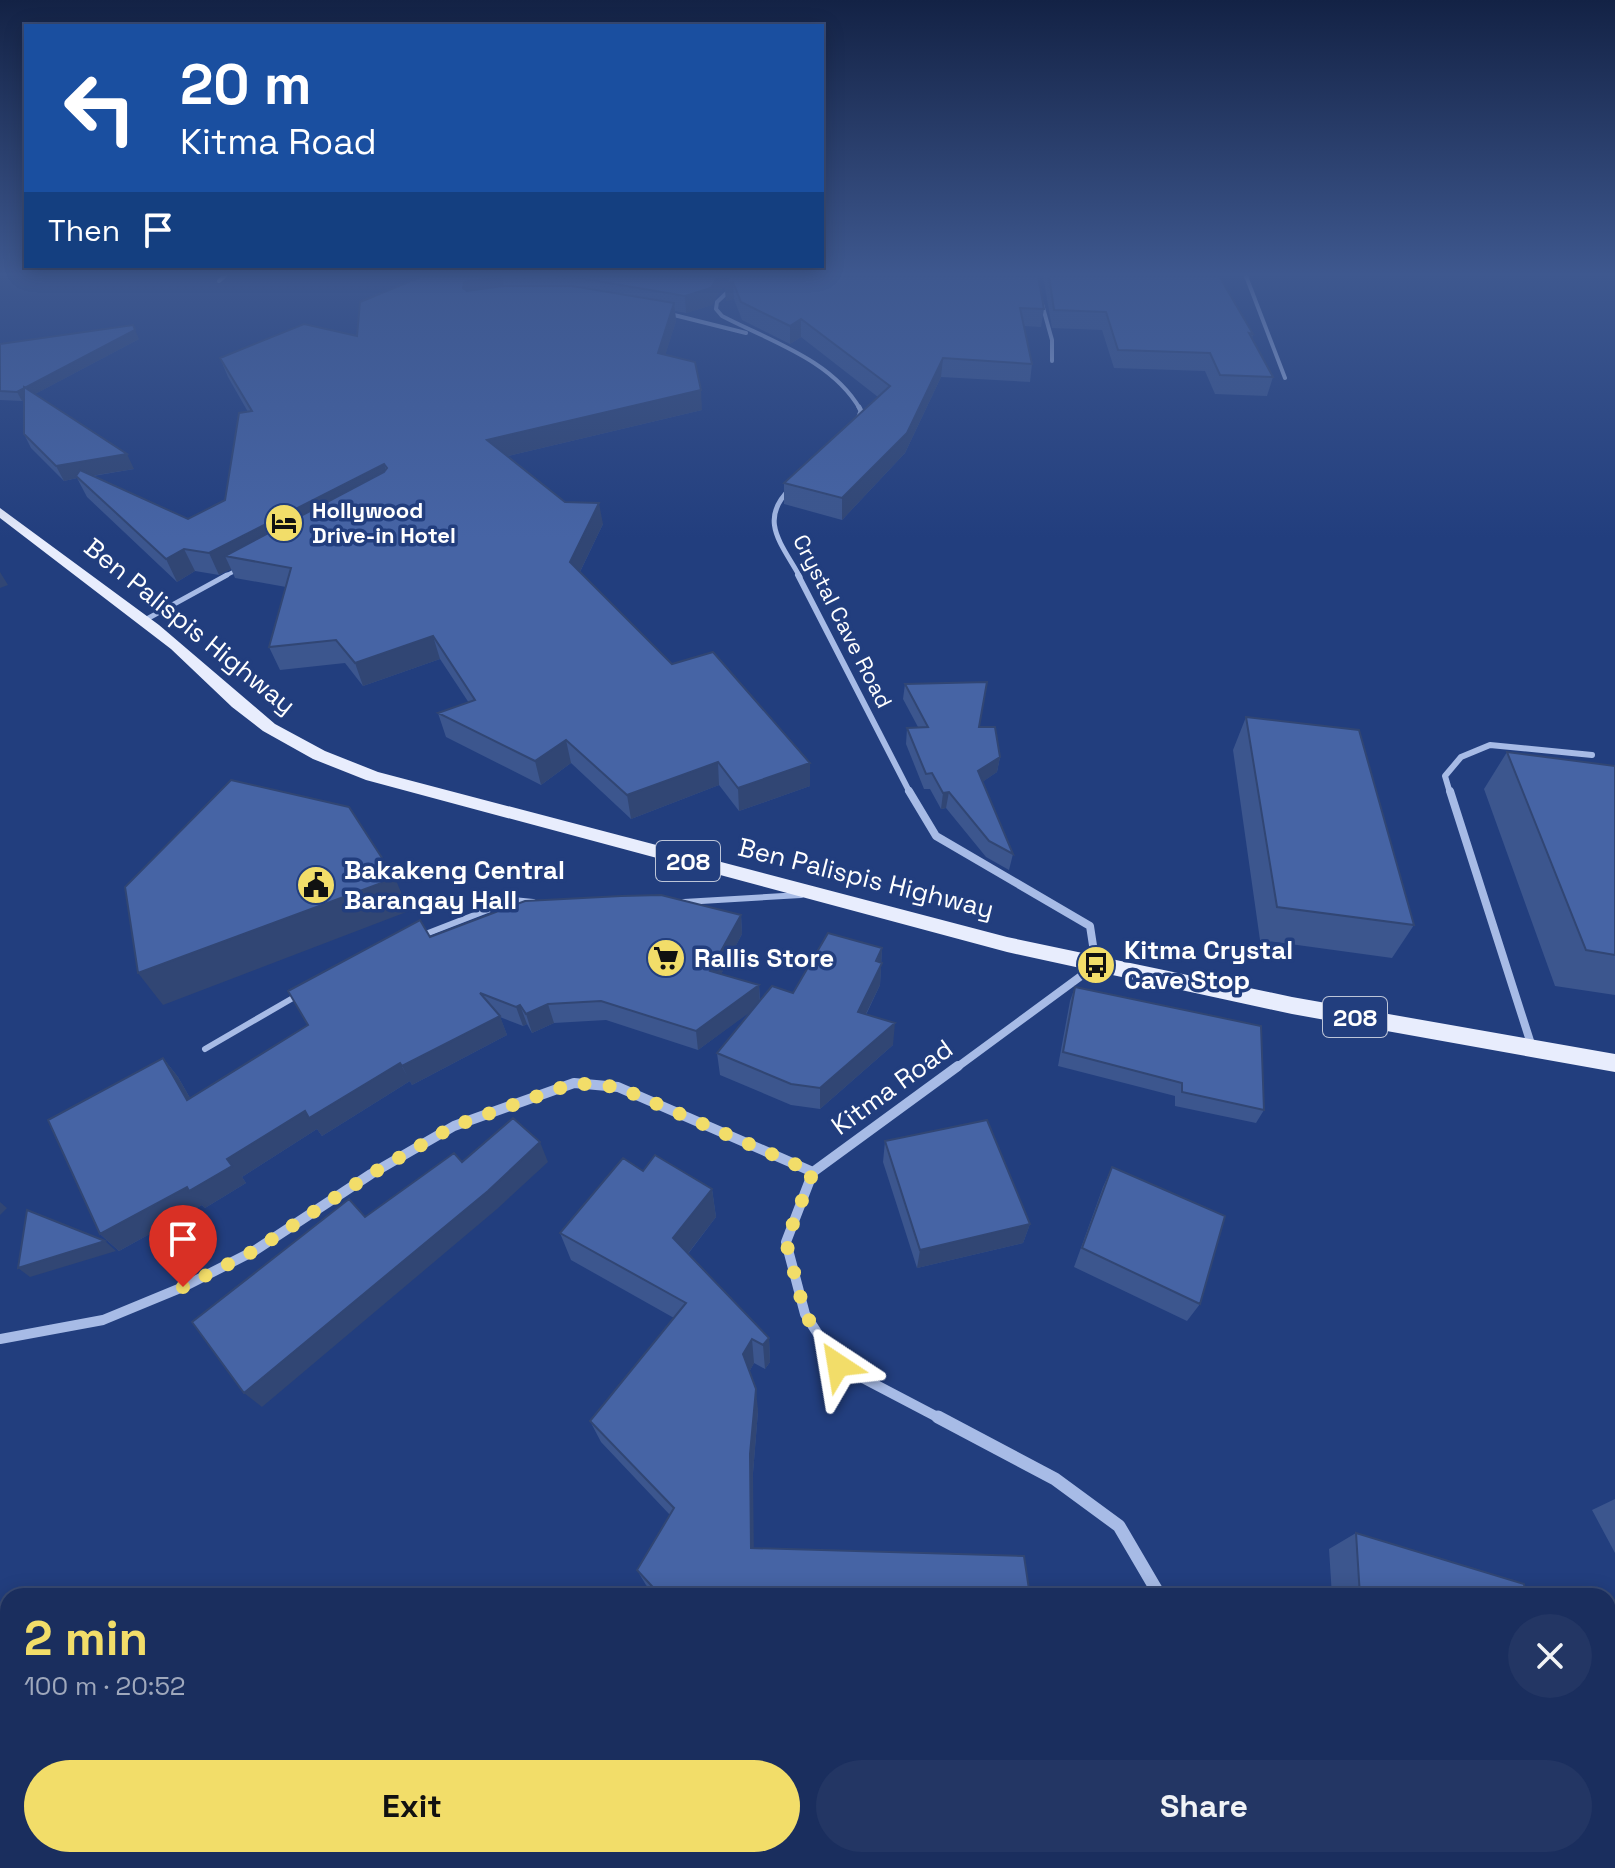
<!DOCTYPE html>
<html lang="en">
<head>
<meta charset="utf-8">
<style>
  :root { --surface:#1a2e5e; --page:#233664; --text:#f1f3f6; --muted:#9fa8bc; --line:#384a73; --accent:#f2dd69 }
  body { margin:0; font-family:"Space Grotesk",sans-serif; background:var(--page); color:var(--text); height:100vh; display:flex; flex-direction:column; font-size:30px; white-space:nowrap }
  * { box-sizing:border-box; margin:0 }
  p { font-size:26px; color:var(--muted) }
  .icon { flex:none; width:44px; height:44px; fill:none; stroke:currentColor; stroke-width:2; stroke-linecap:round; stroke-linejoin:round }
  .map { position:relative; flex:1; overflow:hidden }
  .details { position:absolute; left:0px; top:1588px; width:1616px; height:280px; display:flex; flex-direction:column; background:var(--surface); border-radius:24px 24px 0 0; box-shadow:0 4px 20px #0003,0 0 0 2px var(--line) }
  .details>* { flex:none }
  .hud { position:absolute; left:24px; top:24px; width:800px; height:244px; border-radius:0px; box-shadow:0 4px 20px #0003,0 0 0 2px var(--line); background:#1a4fa0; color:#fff; overflow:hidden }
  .pin { position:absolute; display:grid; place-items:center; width:68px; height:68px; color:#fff; margin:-82px -34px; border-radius:50% 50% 50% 0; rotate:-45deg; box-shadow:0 0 8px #0007 }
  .pin .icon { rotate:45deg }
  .me { position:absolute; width:88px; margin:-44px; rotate:327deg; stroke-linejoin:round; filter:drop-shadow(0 0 6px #0008) }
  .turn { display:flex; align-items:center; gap:28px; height:168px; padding:0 24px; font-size:36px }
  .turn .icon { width:104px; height:104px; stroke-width:2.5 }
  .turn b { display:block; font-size:56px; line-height:68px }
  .then { display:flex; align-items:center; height:76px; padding:0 24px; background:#0003; gap:16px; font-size:30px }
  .round { display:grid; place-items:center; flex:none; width:84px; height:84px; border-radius:42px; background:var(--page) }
  .headline { display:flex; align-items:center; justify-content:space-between; height:136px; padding:0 24px }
  h1 { font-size:48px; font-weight:800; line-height:60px; color:var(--accent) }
  .primary-button { display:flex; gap:16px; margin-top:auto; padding:16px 24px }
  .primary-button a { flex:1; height:92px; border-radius:48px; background:var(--accent); color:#111; font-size:32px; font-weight:800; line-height:92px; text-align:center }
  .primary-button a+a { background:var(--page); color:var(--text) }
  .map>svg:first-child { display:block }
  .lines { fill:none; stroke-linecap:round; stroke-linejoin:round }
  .lane-far2 { stroke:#a7bbe6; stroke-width:4 }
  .lane-far1 { stroke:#a7bbe6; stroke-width:5 }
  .lane { stroke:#a7bbe6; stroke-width:6 }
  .street-far5 { stroke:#a7bbe6; stroke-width:4 }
  .street-far4 { stroke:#a7bbe6; stroke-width:5 }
  .street-far3 { stroke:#a7bbe6; stroke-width:6 }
  .street-far2 { stroke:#a7bbe6; stroke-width:8 }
  .street-far1 { stroke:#a7bbe6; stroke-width:10 }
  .street { stroke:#a7bbe6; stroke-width:13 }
  .primary { fill:#e8edfd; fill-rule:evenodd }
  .wall { fill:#3c568e }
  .shaded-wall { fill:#314674 }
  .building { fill:#4664a5; stroke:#314674; stroke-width:2 }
  .route { stroke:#f2dd69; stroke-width:14; stroke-dasharray:0 25.2 }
  .labels { text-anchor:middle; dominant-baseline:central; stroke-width:7; stroke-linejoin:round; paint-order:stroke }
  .far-poi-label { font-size:22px; font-weight:bold; fill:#fff; stroke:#223e7e; text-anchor:start }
  .far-street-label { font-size:22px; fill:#fff; stroke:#223e7e }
  .shield { fill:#223e7e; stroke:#bdc5d8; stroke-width:2 }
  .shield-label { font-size:24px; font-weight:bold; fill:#fff }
  .street-label { font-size:26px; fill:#fff; stroke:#223e7e }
  .poi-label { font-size:26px; font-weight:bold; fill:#fff; stroke:#223e7e; text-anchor:start }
</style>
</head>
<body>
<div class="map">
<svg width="1615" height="1868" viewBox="0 0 1615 1868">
  <rect width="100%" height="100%" fill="#223e7e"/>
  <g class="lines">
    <path class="lane-far2" d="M 223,577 L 237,570"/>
    <path class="lane-far1" d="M 145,620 L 227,575"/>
    <path class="lane" d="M 684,902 L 801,895
      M 423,935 L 513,900 L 533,902
      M 205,1049 L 298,995"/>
    <path class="street-far5" d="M 1246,276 L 1285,378
      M 219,281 L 225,276
      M 733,287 L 717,302 L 716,309 L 722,316 C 770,341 832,360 860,409
      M 1042,304 L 1052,340 L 1052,361
      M 666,313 L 746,333"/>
    <path class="street-far4" d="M 857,422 L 861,411 L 859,407
      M 791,488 C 757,520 782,544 800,577"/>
    <path class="street-far3" d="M 798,575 L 910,793
      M 1450,793 L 1445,776 L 1461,757 L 1490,745 L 1592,755"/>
    <path class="street-far2" d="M 909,791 L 936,836 L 1090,926 L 1096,965 L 956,1068
      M 1450,791 L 1532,1047"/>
    <path class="street-far1" d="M 813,1172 L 786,1242 L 805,1314 L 838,1365 L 941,1419
      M 0,1339 L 103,1320 L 183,1287 L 254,1251 L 371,1174 L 454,1126 L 574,1083 L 618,1087 L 813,1172 L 958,1066"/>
    <path class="street" d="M 938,1417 L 1055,1479 L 1119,1526 L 1160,1596
      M 1210,1860 L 1211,1868"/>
    <path class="primary" d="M 0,508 L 159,625 L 275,724 L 325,751 L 378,772 L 1007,937 L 1292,997 L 1615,1054 L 1615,1072 L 1292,1014 L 1007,952 L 366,780 L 313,759 L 263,731 L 232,707 L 171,649 L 0,518 Z"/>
  </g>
  <path class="wall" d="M 423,276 L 729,276 L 1044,309 L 1041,327 L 1024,326 L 1032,364 L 1030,382 L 941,377 L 905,453 L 842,520 L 784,504 L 784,483 L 878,397 L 801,337 L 790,344 L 742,320 L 734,299 L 726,301 L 725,286 L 722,288 L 712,305 L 686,313 L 675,311 L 676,321 L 665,355 L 702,410 L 508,456 L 565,502 L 603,524 L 580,572 L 672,664 L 810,763 L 810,786 L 739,811 L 719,785 L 631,819 L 571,763 L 541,785 L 446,737 L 438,713 L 469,703 L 440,659 L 363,686 L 345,663 L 280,670 L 269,647 L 286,587 L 235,578 L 231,569 L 219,575 L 195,571 L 177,582 L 87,497 L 77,478 L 64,481 L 31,448 L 24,434 L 24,400 L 22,401 L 0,400 L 0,344 L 139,339 L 35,394 L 134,469 L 93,476 L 188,519 L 225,500 L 248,412 L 228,377 L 220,358 L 357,336 Z
    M 1043,276 L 1219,276 L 1253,334 L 1252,338 L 1273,377 L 1267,396 L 1215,394 L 1205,371 L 1114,368 L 1102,330 L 1052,328 Z
    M 905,684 L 979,727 L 1000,757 L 997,772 L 982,782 L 1013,854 L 1009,870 L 986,857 L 946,808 L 941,809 L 930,789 L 924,789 L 906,744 L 907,728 L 918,727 L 903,699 Z
    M 1246,717 L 1414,925 L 1392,958 L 1260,940 L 1233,750 Z
    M 1507,752 L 1615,766 L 1615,995 L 1555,986 L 1484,789 Z
    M 741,915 L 742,934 L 721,974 L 759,985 L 760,1001 L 793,993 L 882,948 L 880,985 L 866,1015 L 893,1045 L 820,1109 L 791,1105 L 720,1075 L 717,1053 L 752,1010 L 698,1050 L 606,1020 L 554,1023 L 532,1033 L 527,1024 L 523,1026 L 500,1017 L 507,1035 L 412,1085 L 410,1081 L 322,1136 L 317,1129 L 242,1177 L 246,1183 L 205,1208 L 202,1205 L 119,1251 L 100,1234 L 163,1058 L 178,1077 L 190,1098 L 308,1025 L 430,937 Z
    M 1075,987 L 1264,1110 L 1256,1123 L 1175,1106 L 1175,1096 L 1058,1066 L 1070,1001 Z
    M 885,1141 L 1030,1224 L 1023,1243 L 917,1268 L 883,1162 Z
    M 1112,1167 L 1200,1304 L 1187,1321 L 1074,1267 L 1103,1187 Z
    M 643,1171 L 712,1189 L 716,1217 L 688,1254 L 769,1338 L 770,1362 L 765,1369 L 754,1363 L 749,1372 L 758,1411 L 753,1473 L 753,1548 L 1030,1596 L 656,1596 L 646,1585 L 637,1570 L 670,1515 L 601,1442 L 590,1421 L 674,1318 L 571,1260 L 560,1233 Z
    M 1615,1499 L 1615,1553 L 1592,1510 Z
    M 1356,1533 L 1526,1596 L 1332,1596 L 1329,1549 Z
    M 1287,1860 L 1559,1860 L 1561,1868 L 1305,1868 L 1288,1864 Z"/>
  <path class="shaded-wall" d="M 502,276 L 505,293 L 467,300 L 463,288 L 464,282 Z
    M 718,276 L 729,276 L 730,283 L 733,282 L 734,299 L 726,301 L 725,286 L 722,288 L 712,305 L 686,313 L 685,296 Z
    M 674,303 L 676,321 L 660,372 L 658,353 Z
    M 801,319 L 801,337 L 790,344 L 790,326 Z
    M 133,325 L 139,339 L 22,401 L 17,392 Z
    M 943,358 L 941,377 L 905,453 L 842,520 L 842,498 Z
    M 701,390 L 702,410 L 491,460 L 487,440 Z
    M 127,454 L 134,469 L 78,478 L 76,476 L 77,478 L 64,481 L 56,466 Z
    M 384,464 L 390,484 L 225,556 L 231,569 L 219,575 L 209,553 Z
    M 599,503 L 603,524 L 574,584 L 570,562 Z
    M 184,549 L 195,571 L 177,582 L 166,559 Z
    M 0,572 L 8,585 L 0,588 Z
    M 433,636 L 440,659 L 363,686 L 355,663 Z
    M 566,740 L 571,763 L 541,785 L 535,761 Z
    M 1000,757 L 997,772 L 975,787 L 978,771 Z
    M 718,762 L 719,785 L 631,819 L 627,795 Z
    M 810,763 L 810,786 L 739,811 L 738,788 Z
    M 949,792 L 946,808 L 941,809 L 943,793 Z
    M 395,878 L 409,911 L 163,1005 L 138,973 Z
    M 741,915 L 742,934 L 713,990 L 710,971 Z
    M 882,948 L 880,985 L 856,1034 L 858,1012 Z
    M 759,985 L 760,1005 L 698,1050 L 696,1031 Z
    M 548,1004 L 554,1023 L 532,1033 L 526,1014 Z
    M 520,1005 L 527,1024 L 523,1026 L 516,1007 Z
    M 500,1016 L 507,1035 L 412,1085 L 402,1066 Z
    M 895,1023 L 893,1045 L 820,1109 L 820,1088 Z
    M 163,1058 L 178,1077 L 202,1119 L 187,1100 Z
    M 400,1063 L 410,1081 L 322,1136 L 317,1129 L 242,1177 L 246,1183 L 205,1208 L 202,1205 L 119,1251 L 100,1234 L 305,1111 Z
    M 540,1142 L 548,1162 L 497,1209 L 262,1407 L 244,1393 Z
    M 712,1189 L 716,1217 L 679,1265 L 673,1238 Z
    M 0,1202 L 7,1208 L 0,1215 Z
    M 1030,1224 L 1023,1243 L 917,1268 L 920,1250 Z
    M 105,1241 L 116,1251 L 30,1277 L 18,1268 Z
    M 769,1338 L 770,1362 L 765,1369 L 763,1345 Z
    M 752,1339 L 754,1363 L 746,1378 L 743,1354 Z
    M 756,1389 L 758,1411 L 753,1473 L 754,1564 L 751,1548 L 750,1454 Z"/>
  <path class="building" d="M 423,276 L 501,276 L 464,282 L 463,288 L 467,291 L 503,286 L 572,286 L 674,303 L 658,353 L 695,362 L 701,390 L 487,440 L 565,502 L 599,503 L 570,562 L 672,664 L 713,652 L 810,763 L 738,788 L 718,762 L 627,795 L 566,740 L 535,761 L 438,713 L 475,700 L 433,636 L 355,663 L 336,640 L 269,647 L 291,568 L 225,556 L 384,472 L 387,468 L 384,464 L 209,553 L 184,549 L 166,559 L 76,476 L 80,470 L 188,519 L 225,500 L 239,413 L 252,411 L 220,358 L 304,324 L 357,336 L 360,302 Z
    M 555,276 L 718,276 L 711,288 L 685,296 L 573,277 Z
    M 731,276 L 1038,276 L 1044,309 L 1020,308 L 1032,364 L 943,358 L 907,433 L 842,498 L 784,483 L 890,386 L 801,319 L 790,326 L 741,302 L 733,282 L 725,284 Z
    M 1049,276 L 1219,276 L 1253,334 L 1249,333 L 1273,377 L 1220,375 L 1210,353 L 1118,350 L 1106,312 L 1054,310 Z
    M 133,325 L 135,330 L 17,392 L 0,391 L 0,344 Z
    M 24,387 L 127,454 L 56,466 L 24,434 Z
    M 987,682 L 979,727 L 995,727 L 1000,757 L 978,771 L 1013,854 L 989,841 L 949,792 L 943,793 L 932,773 L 926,774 L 907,728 L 928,727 L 905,684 Z
    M 1246,717 L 1359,730 L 1414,925 L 1277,907 Z
    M 1507,752 L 1615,766 L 1615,955 L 1586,950 Z
    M 231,780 L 349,807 L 395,878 L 138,973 L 125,887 Z
    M 661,895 L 741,915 L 710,971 L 759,985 L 696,1031 L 601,1001 L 548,1004 L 526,1014 L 520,1005 L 516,1007 L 480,993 L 500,1016 L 402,1066 L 400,1063 L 309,1118 L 305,1111 L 227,1159 L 232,1166 L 189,1191 L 187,1187 L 100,1234 L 48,1120 L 163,1058 L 187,1100 L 308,1025 L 288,991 L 420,920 L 430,937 L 525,901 L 621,896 Z
    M 828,933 L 882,948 L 876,961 L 882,963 L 858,1012 L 895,1023 L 820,1088 L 791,1084 L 717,1053 L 772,986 L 793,993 Z
    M 1075,987 L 1261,1026 L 1264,1110 L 1182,1092 L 1182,1083 L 1063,1052 Z
    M 513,1118 L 540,1142 L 488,1191 L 244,1393 L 192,1322 L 349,1199 L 365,1217 L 454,1153 L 462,1162 Z
    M 987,1120 L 1030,1224 L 920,1250 L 885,1141 Z
    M 655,1155 L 712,1189 L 673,1238 L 769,1338 L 763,1345 L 752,1339 L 743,1354 L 756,1389 L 750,1454 L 751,1548 L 1024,1556 L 1030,1596 L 661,1596 L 637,1570 L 674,1508 L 590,1421 L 686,1303 L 560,1233 L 623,1158 L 643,1171 Z
    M 1112,1167 L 1225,1216 L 1200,1304 L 1082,1248 Z
    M 27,1210 L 105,1241 L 18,1268 Z
    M 1356,1533 L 1524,1584 L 1526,1596 L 1360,1596 Z
    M 1316,1860 L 1559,1860 L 1561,1868 L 1330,1868 L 1317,1865 Z"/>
  <linearGradient id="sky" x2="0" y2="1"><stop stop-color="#132245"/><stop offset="0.51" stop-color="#3e588f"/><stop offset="1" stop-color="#3e588f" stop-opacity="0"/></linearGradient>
  <rect width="1615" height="538" fill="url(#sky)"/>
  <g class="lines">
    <path class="route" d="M 183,1287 L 254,1251 L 371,1174 L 454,1126 L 574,1083 L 618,1087 L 813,1172 L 786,1242 L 805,1314 L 838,1365"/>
  </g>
  <defs>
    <g id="hotel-disc" transform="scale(2)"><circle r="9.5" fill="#f2dd69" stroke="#223e7e"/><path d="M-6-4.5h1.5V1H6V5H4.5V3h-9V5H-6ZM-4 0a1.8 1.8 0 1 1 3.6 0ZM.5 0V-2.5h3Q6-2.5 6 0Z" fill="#111"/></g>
    <g id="civic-disc" transform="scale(2)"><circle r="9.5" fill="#f2dd69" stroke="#223e7e"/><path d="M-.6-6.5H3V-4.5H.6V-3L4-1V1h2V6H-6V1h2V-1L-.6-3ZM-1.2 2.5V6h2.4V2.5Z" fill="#111"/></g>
    <g id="supermarket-disc" transform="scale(2)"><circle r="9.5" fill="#f2dd69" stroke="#223e7e"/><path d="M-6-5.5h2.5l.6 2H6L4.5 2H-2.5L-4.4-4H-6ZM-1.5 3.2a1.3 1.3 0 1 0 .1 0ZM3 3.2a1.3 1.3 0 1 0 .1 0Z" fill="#111"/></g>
    <g id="bus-disc" transform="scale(2)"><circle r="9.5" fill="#f2dd69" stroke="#223e7e"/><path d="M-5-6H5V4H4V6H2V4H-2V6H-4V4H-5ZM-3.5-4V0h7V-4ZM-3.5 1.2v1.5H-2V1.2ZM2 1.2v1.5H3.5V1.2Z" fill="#111"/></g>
  </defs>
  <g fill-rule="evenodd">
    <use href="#hotel-disc" x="284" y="523"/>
    <use href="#civic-disc" x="316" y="885"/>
    <use href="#supermarket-disc" x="666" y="958"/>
    <use href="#bus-disc" x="1096" y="965"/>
  </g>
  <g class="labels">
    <g class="far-poi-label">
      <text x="312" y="510">Hollywood<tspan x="312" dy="25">Drive-in Hotel</tspan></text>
    </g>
    <g class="far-street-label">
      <text transform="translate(843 621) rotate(63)">Crystal Cave Road</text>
    </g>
    <g class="shield">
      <rect x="656" y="841" width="64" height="40" rx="6"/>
      <rect x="1323" y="997" width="64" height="40" rx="6"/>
    </g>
    <g class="shield-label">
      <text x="688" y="861">208</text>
      <text x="1355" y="1017">208</text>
    </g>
    <g class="street-label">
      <text transform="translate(190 626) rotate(39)">Ben Palispis Highway</text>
      <text transform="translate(866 878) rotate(14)">Ben Palispis Highway</text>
      <text transform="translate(892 1087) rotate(-36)">Kitma Road</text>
    </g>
    <g class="poi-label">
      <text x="344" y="870">Bakakeng Central<tspan x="344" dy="30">Barangay Hall</tspan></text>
      <text x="1124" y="950">Kitma Crystal<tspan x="1124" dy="30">Cave Stop</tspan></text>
      <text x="694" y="958">Rallis Store</text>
    </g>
  </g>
</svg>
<div class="pin" style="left:183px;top:1287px;background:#d93025"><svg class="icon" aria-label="arrive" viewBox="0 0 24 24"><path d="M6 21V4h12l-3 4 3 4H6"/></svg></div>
<svg class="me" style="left:838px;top:1365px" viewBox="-20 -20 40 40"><path d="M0-17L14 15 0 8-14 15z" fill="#f2dd69" stroke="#fff" stroke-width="4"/></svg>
<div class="hud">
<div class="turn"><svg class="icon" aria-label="left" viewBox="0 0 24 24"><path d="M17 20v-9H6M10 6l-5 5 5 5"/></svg><div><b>20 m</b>Kitma Road</div></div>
<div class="then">Then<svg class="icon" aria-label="arrive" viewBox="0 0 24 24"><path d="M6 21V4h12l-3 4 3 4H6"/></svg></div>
</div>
<section class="details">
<div class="headline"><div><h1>2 min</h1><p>100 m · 20:52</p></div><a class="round"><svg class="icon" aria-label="close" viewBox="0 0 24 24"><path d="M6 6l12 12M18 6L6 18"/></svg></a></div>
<div class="primary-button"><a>Exit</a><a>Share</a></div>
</section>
</div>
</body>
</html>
